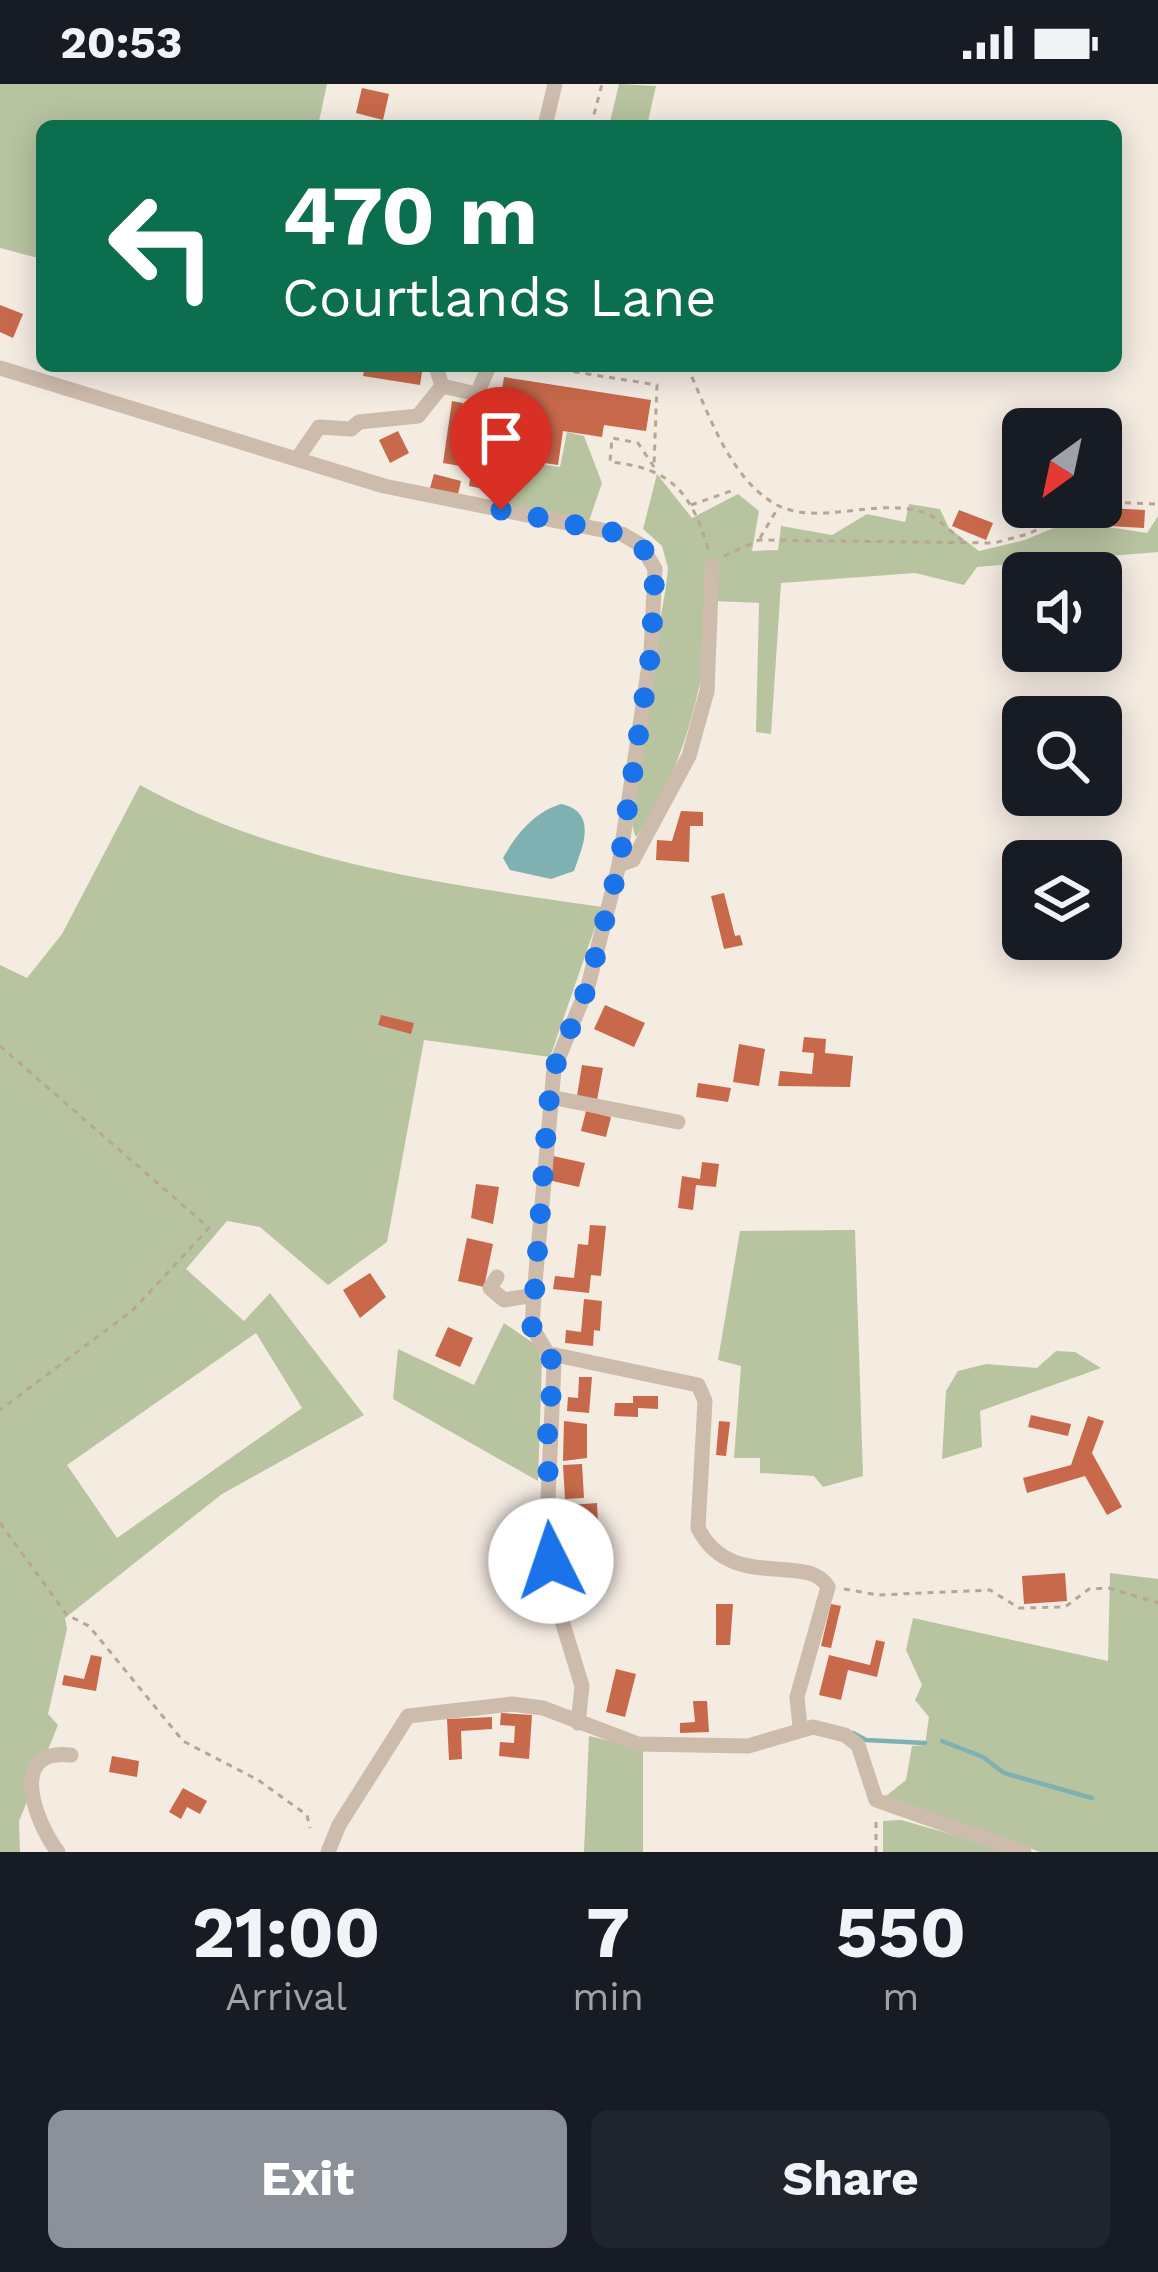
<!DOCTYPE html>
<html lang="en">
<head>
<meta charset="utf-8">
<style>
  :root { --surface:#171b24; --page:#20242c; --text:#f1f3f6; --muted:#9ea1a6; --accent:#8c9099 }
  body { margin:0; font-family:"Work Sans",sans-serif; background:var(--page); color:var(--text); height:100vh; display:flex; flex-direction:column; font-size:45px; white-space:nowrap }
  * { box-sizing:border-box; margin:0 }
  p { font-size:39px; color:var(--muted) }
  .icon { flex:none; width:66px; height:66px; fill:none; stroke:currentColor; stroke-width:2; stroke-linecap:round; stroke-linejoin:round }
  .map { position:relative; height:1768px; overflow:hidden }
  .panel { display:flex; flex-direction:column; background:var(--surface); flex:1 }
  .panel>* { flex:none }
  .top-card { position:absolute; left:36px; top:36px; width:1086px; height:252px; border-radius:18px; box-shadow:0 6px 30px #0003; background:#0b6e4f; color:#fff; overflow:hidden }
  .needle { width:78px; rotate:213deg }
  .controls { position:absolute; left:1002px; top:324px; display:grid; gap:24px }
  .controls a { display:grid; place-items:center; width:120px; height:120px; border-radius:18px; background:var(--surface); box-shadow:0 6px 30px #0003; font-size:60px }
  .pin { position:absolute; display:grid; place-items:center; width:102px; height:102px; color:#fff; margin:-123px -51px; border-radius:50% 50% 50% 0; rotate:-45deg; box-shadow:0 0 12px #0007 }
  .pin .icon { rotate:45deg }
  .me { position:absolute; width:132px; margin:-66px; rotate:356deg; stroke-linejoin:round; filter:drop-shadow(0 0 9px #0008) }
  .turn { display:flex; align-items:center; gap:42px; height:252px; padding:0 48px; font-size:54px }
  .turn .icon { width:156px; height:156px; stroke-width:2.5 }
  .turn b { display:block; font-size:84px; line-height:102px }
  .eta { display:flex; justify-content:space-evenly; align-items:center; height:204px; text-align:center }
  .eta b { font-size:72px; font-weight:700; line-height:84px }
  .primary-button { display:flex; gap:24px; margin-top:auto; padding:24px 48px }
  .primary-button a { flex:1; height:138px; border-radius:18px; background:var(--accent); color:#fff; font-size:48px; font-weight:700; line-height:138px; text-align:center }
  .primary-button a+a { background:var(--page); color:var(--text) }
  .status { display:flex; justify-content:space-between; align-items:center; height:84px; padding:0 60px; background:var(--surface); direction:ltr }
  .status svg { height:33px; fill:currentColor }
  .map>svg:first-child { display:block }
  .green { fill:#b8c4a0; fill-rule:evenodd }
  .water { fill:#7fb0b2 }
  .lines { fill:none; stroke-linecap:round; stroke-linejoin:round }
  .stream { stroke:#7fb0b2; stroke-width:4.5 }
  .building { fill:#c8694b }
  .path { stroke:#b9a596; stroke-width:3; stroke-dasharray:6 6; stroke-linecap:butt }
  .minor { stroke:#cdbbac; stroke-width:15 }
  .route { stroke:#1a73e8; stroke-width:21; stroke-dasharray:0 37.8 }
</style>
</head>
<body>
<div class="status"><b>20:53</b><svg viewBox="0 0 49 12"><path d="M0 12V9h3v3zM5 12V6h3v6zM10 12V3h3v9zM15 12V0h3v12zM26 1h20v11H26zM47 4h2v5h-2z"/></svg></div>
<div class="map">
<svg width="1158" height="1768" viewBox="0 0 1158 1768">
  <rect width="100%" height="100%" fill="#f4ebe1"/>
  <path class="green" d="M 0,0 L 327,0 L 318,42 L 42,42 L 42,175 L 0,164 Z
    M 619,0 L 656,2 L 647,42 L 609,42 Z
    M 567,348 L 584,352 L 602,399 L 589,437 L 507,422 L 517,377 L 560,383 Z
    M 657,390 L 692,434 L 738,410 L 759,427 L 752,467 L 778,466 L 781,442 L 832,451 L 867,430 L 905,438 L 909,420 L 940,425 L 949,444 L 979,467 L 1025,456 L 1070,437 L 1147,449 L 1158,432 L 1158,468 L 977,483 L 964,501 L 915,489 L 781,499 L 771,650 L 756,648 L 759,519 L 714,517 C 702,602 687,682 636,753 C 616,714 664,541 668,484 L 662,462 L 643,445 Z
    M 140,701 C 281,779 444,800 602,823 L 550,973 L 424,956 L 387,1158 L 328,1201 L 260,1143 L 227,1137 L 186,1185 L 244,1237 L 270,1209 L 364,1331 L 222,1410 L 65,1534 L 67,1545 L 48,1630 L 58,1641 L 19,1737 L 20,1768 L 0,1768 L 0,881 L 27,894 L 62,850 ZM 256,1249 L 302,1324 L 117,1454 L 67,1381 Z
    M 855,1146 L 863,1392 L 823,1403 L 814,1392 L 760,1389 L 760,1374 L 734,1374 L 741,1282 L 718,1276 L 740,1147 Z
    M 504,1239 L 536,1261 L 542,1277 L 538,1397 L 393,1315 L 398,1265 L 474,1301 Z
    M 1056,1267 L 1075,1268 L 1101,1284 L 980,1327 L 982,1363 L 942,1375 L 946,1307 L 958,1287 L 986,1280 L 1037,1284 Z
    M 1110,1489 L 1158,1495 L 1158,1768 L 1040,1768 L 886,1712 L 906,1696 L 912,1662 L 925,1661 L 929,1633 L 915,1616 L 922,1601 L 906,1566 L 913,1534 L 1108,1577 Z
    M 589,1652 L 643,1665 L 643,1768 L 584,1768 Z
    M 901,1736 L 1000,1764 L 1008,1768 L 883,1768 L 883,1737 Z"/>
  <path class="water" d="M 561,720 C 598,728 583,762 574,787 L 551,795 L 510,786 L 503,774 C 516,751 534,728 561,720 Z"/>
  <g class="lines">
    <path class="stream" d="M 853,1649 L 866,1656 L 925,1659
      M 942,1657 L 983,1673 L 1004,1689 L 1092,1714"/>
  </g>
  <path class="building" d="M 362,4 L 389,10 L 383,36 L 356,29 Z
    M 0,221 L 23,230 L 13,254 L 0,248 Z
    M 365,282 L 423,282 L 420,301 L 363,292 Z
    M 504,293 L 651,316 L 646,347 L 604,341 L 602,353 L 563,347 L 558,381 L 494,372 L 489,406 L 469,402 L 472,384 L 443,379 L 452,317 L 463,319 L 456,361 L 476,364 L 484,316 L 500,319 Z
    M 398,347 L 409,369 L 390,379 L 379,356 Z
    M 434,390 L 461,397 L 458,410 L 430,404 Z
    M 1108,424 L 1145,426 L 1144,444 L 1108,442 Z
    M 959,426 L 993,439 L 986,456 L 952,442 Z
    M 681,727 L 703,728 L 703,742 L 690,742 L 689,778 L 656,776 L 657,756 L 672,757 Z
    M 724,809 L 735,852 L 740,851 L 743,861 L 724,865 L 711,812 Z
    M 605,921 L 645,939 L 634,963 L 594,945 Z
    M 381,931 L 414,939 L 411,950 L 378,941 Z
    M 804,953 L 826,955 L 825,969 L 853,972 L 850,1003 L 778,1002 L 780,987 L 812,990 L 814,969 L 802,968 Z
    M 739,960 L 765,965 L 759,1002 L 733,998 Z
    M 582,981 L 603,984 L 597,1016 L 577,1012 Z
    M 698,999 L 731,1004 L 728,1018 L 696,1013 Z
    M 586,1027 L 611,1033 L 606,1053 L 581,1047 Z
    M 553,1072 L 585,1079 L 579,1103 L 548,1096 Z
    M 702,1078 L 719,1080 L 716,1103 L 696,1101 L 693,1126 L 678,1124 L 682,1092 L 700,1095 Z
    M 476,1100 L 499,1103 L 493,1140 L 471,1134 Z
    M 590,1141 L 606,1142 L 601,1192 L 591,1191 L 589,1209 L 553,1205 L 555,1192 L 574,1194 L 578,1160 L 588,1161 Z
    M 467,1154 L 493,1160 L 484,1203 L 458,1197 Z
    M 370,1189 L 386,1213 L 360,1234 L 343,1206 Z
    M 584,1215 L 602,1217 L 600,1247 L 594,1246 L 593,1262 L 565,1259 L 566,1246 L 581,1248 Z
    M 448,1243 L 473,1254 L 460,1283 L 435,1272 Z
    M 579,1293 L 592,1293 L 589,1329 L 567,1327 L 568,1313 L 578,1314 Z
    M 633,1312 L 658,1312 L 658,1325 L 638,1324 L 638,1333 L 614,1332 L 615,1319 L 633,1319 Z
    M 1031,1331 L 1071,1340 L 1068,1352 L 1028,1343 Z
    M 1088,1332 L 1104,1337 L 1092,1369 L 1122,1423 L 1107,1431 L 1085,1392 L 1027,1409 L 1023,1394 L 1071,1381 Z
    M 564,1337 L 587,1340 L 587,1374 L 563,1377 Z
    M 719,1337 L 730,1338 L 726,1372 L 716,1371 Z
    M 582,1380 L 584,1414 L 565,1415 L 563,1381 Z
    M 597,1419 L 598,1440 L 572,1442 L 571,1421 Z
    M 596,1444 L 598,1472 L 571,1475 L 569,1447 Z
    M 593,1484 L 596,1509 L 577,1512 L 574,1486 Z
    M 1065,1489 L 1067,1517 L 1024,1520 L 1022,1492 Z
    M 716,1520 L 733,1520 L 730,1561 L 716,1561 Z
    M 831,1520 L 841,1522 L 831,1564 L 821,1562 Z
    M 876,1556 L 885,1558 L 877,1593 L 848,1586 L 841,1616 L 819,1611 L 829,1571 L 870,1581 Z
    M 91,1571 L 102,1573 L 96,1607 L 62,1601 L 64,1591 L 84,1595 Z
    M 616,1585 L 636,1590 L 625,1633 L 606,1628 Z
    M 693,1617 L 707,1617 L 709,1648 L 680,1649 L 680,1639 L 695,1638 Z
    M 501,1629 L 532,1631 L 529,1675 L 499,1672 L 500,1658 L 514,1659 L 515,1642 L 500,1641 Z
    M 492,1633 L 492,1645 L 461,1647 L 462,1675 L 449,1676 L 447,1635 Z
    M 112,1672 L 139,1677 L 137,1693 L 109,1688 Z
    M 183,1704 L 207,1717 L 200,1730 L 187,1723 L 181,1735 L 169,1728 Z"/>
  <g class="lines">
    <path class="path" d="M 591,42 L 602,0
      M 538,282 L 657,301 L 654,381
      M 687,282 C 708,328 730,396 777,421 C 820,443 878,412 925,429 C 938,434 951,448 962,456
      M 654,383 L 638,359 L 612,354 L 610,378 C 671,384 692,408 709,468
      M 1101,418 L 1158,420
      M 691,421 L 734,406
      M 760,454 L 779,422
      M 724,472 L 759,456 L 994,459 L 1028,450 L 1083,423
      M 0,962 L 209,1144 L 133,1226 L 0,1326
      M 0,1439 L 67,1531 L 89,1542 L 183,1657 L 258,1696 L 307,1731 L 310,1744
      M 844,1505 L 878,1511 L 990,1506 L 1019,1524 L 1065,1523 L 1089,1505 L 1109,1504 L 1158,1519
      M 876,1768 L 876,1734"/>
    <path class="minor" d="M 545,42 L 555,0
      M 0,284 L 384,402 L 622,450 L 641,461 L 655,485 L 651,568 L 619,781 L 588,902 L 554,985 L 534,1211 L 532,1243 L 554,1280 L 547,1437 L 556,1517 L 582,1602 L 578,1639
      M 442,302 L 477,310 L 489,282
      M 297,375 L 319,343 L 351,345 L 359,338 L 418,332 L 442,302 L 436,282
      M 619,781 L 633,776 L 689,672 L 707,607 L 712,481
      M 550,1013 L 678,1038
      M 497,1193 L 490,1204 L 504,1216 L 534,1211
      M 551,1270 L 698,1301 L 705,1317 L 698,1444 C 730,1509 808,1467 828,1503 L 797,1613 L 800,1643
      M 58,1768 C 36,1740 6,1663 71,1671
      M 328,1768 L 339,1741 L 408,1632 L 512,1620 L 543,1624 L 638,1660 L 748,1662 L 813,1643 L 845,1651 L 858,1661 L 876,1716 L 1024,1768"/>
  </g>
  <g class="lines">
    <path class="route" d="M 501,426 L 622,450 L 641,461 L 655,485 L 651,568 L 619,781 L 588,902 L 554,985 L 548,1024 L 532,1243 L 554,1280 L 547,1356 L 551,1477"/>
  </g>
</svg>
<div class="controls">
<a><svg class="needle" viewBox="-14 -14 28 28"><path d="M0-13l5 13h-10z" fill="#e53935"/><path d="M0 13l5-13h-10z" fill="#9ea1a6"/></svg></a>
<a><svg class="icon" aria-label="sound" viewBox="0 0 24 24"><path d="M4 9h4l5-4v14l-5-4H4zM17 9q2 3 0 6"/></svg></a>
<a><svg class="icon" aria-label="search" viewBox="0 0 24 24"><circle cx="10" cy="10" r="6"/><path d="M15 15l6 6"/></svg></a>
<a><svg class="icon" aria-label="layers" viewBox="0 0 24 24"><path d="M12 4l9 5-9 5-9-5zM3 14l9 5 9-5"/></svg></a>
</div>
<div class="pin" style="left:501px;top:426px;background:#d93025"><svg class="icon" aria-label="arrive" viewBox="0 0 24 24"><path d="M6 21V4h12l-3 4 3 4H6"/></svg></div>
<svg class="me" style="left:551px;top:1477px" viewBox="-20 -20 40 40"><circle r="19" fill="#fff"/><path d="M0-13L10 11 0 6-10 11z" fill="#1a73e8"/></svg>
<div class="top-card">
<div class="turn"><svg class="icon" aria-label="left" viewBox="0 0 24 24"><path d="M17 20v-9H6M10 6l-5 5 5 5"/></svg><div><b>470 m</b>Courtlands Lane</div></div>
</div>
</div>
<section class="panel">
<div class="eta">
<div><b>21:00</b><p>Arrival</p></div>
<div><b>7</b><p>min</p></div>
<div><b>550</b><p>m</p></div>
</div>
<div class="primary-button"><a>Exit</a><a>Share</a></div>
</section>
</body>
</html>
